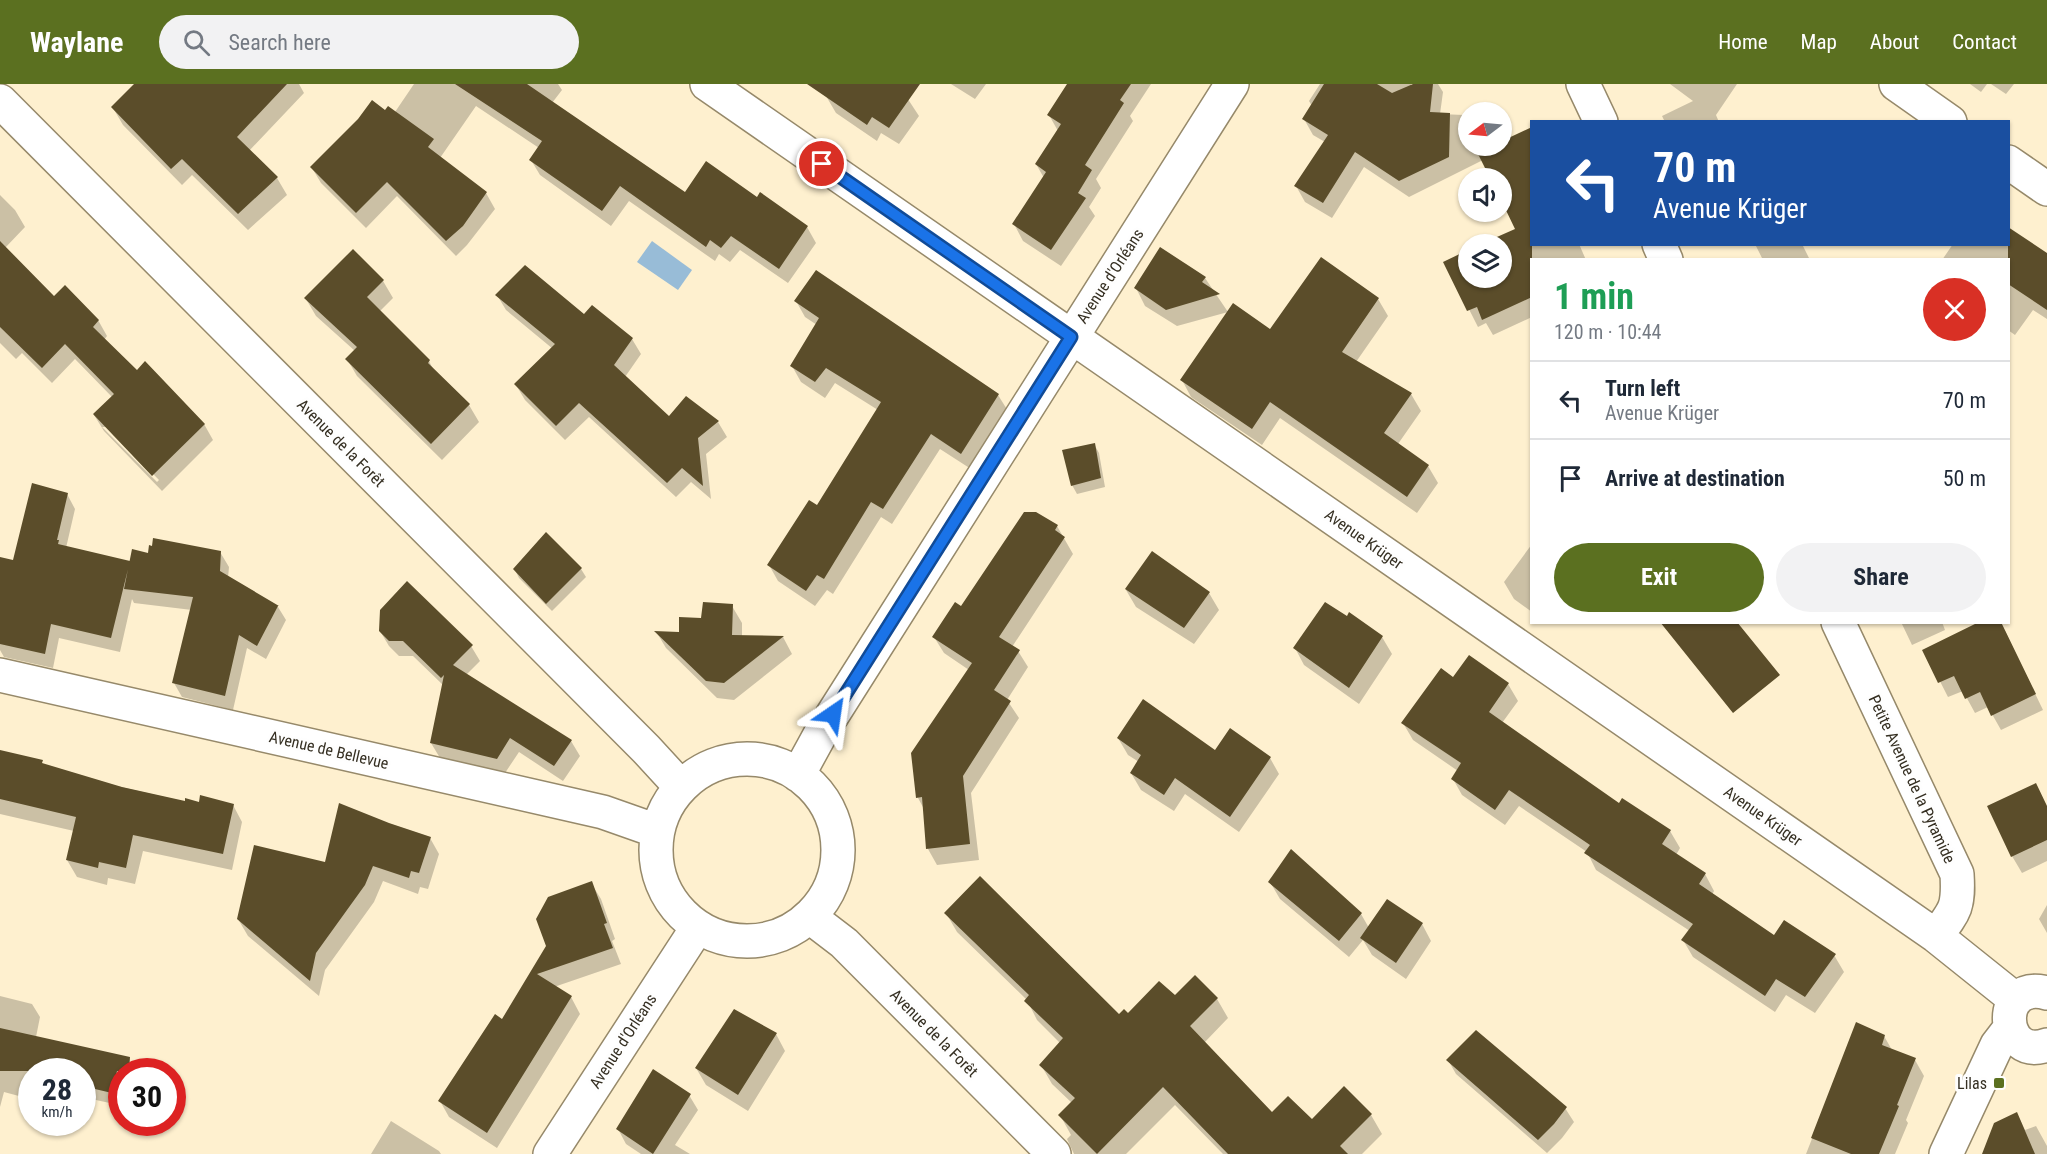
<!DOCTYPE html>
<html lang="en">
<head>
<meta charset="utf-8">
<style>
  :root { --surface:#fff; --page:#f2f2f3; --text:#1f2937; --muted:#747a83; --line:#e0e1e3; --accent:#5b7020 }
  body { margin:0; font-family:"Roboto Condensed",sans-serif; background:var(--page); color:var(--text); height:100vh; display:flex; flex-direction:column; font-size:22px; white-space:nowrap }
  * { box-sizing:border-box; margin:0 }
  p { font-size:20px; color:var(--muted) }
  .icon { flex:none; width:33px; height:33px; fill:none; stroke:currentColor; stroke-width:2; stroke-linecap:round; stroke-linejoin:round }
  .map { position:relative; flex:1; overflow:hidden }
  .panel { position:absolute; left:1530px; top:174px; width:480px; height:366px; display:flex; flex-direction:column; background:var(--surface); border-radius:0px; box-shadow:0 2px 4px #0004 }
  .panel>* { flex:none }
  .hud { position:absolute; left:1530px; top:36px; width:480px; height:126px; border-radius:0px; box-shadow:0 2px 4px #0004; background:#1a4fa0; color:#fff; overflow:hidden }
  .needle { width:39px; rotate:254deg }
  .tools { position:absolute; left:1458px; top:18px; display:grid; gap:12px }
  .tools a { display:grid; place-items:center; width:54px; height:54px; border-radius:50%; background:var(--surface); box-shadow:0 2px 4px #0004; font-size:30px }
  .speed { position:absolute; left:18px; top:974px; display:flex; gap:12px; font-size:30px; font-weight:700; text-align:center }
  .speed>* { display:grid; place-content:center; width:78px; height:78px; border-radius:50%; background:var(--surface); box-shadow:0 2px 4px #0004; line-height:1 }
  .speed small { font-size:15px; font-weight:400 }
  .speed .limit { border:9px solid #d22; background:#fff; color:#111 }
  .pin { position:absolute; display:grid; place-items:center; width:51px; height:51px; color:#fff; margin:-26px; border:3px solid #fff; border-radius:50%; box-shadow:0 2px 6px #0007 }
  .me { position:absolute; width:66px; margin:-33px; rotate:32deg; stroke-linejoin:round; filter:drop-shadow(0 0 4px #0008) }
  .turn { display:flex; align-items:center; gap:21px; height:126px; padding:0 24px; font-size:27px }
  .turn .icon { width:78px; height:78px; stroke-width:2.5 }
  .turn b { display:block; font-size:42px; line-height:51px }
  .round { display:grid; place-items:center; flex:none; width:63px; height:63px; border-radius:32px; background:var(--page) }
  .head { display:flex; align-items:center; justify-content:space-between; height:102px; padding:0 24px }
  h1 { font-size:36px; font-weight:700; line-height:45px; color:#1e9e55 }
  .button { display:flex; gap:12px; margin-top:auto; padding:12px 24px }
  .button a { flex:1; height:69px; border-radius:36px; background:var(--accent); color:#fff; font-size:24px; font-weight:700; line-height:69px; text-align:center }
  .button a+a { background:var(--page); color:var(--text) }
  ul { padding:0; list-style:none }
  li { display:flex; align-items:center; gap:18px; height:78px; padding:0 24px; border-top:2px solid var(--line) }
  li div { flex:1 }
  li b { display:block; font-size:22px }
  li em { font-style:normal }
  header { display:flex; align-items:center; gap:36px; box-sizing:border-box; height:84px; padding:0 30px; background:var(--accent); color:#fff }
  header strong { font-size:28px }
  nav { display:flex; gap:33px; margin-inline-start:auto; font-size:21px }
  .search { width:420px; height:54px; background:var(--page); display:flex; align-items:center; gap:15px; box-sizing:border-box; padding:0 21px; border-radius:33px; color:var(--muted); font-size:22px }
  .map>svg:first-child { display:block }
  .water { fill:#98bcd7 }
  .shadow { fill:#0003; fill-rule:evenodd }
  .building { fill:#5b4d2a }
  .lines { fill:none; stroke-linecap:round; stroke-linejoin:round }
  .minor-casing { stroke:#96896a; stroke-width:36 }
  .minor { stroke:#fff; stroke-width:33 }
  .route-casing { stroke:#114b97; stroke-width:15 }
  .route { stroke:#1a73e8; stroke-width:10 }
  .poi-dot { fill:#5b7020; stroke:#fefefe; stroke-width:2 }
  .labels { text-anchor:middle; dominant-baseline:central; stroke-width:6; stroke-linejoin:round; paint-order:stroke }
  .street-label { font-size:16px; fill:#352f22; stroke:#fefefe }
  .poi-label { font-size:16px; fill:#352f22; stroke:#fefefe; text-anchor:end }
</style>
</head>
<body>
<header>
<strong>Waylane</strong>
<div class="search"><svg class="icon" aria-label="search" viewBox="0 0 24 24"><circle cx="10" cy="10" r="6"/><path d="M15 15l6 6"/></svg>Search here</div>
<nav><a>Home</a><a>Map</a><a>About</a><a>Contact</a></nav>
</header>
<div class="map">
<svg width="2047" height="1070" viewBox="0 0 2047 1070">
  <rect width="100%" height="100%" fill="#fef0cf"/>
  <path class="water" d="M 652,157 L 692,186 L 678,206 L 637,178 Z"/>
  <path class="shadow" d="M 137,0 L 299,0 L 304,9 L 249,67 L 277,94 L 287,111 L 248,146 L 192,91 L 182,101 L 123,41 L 113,24 Z
    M 414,0 L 558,0 L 562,6 L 552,19 L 685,110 L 758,115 L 807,143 L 816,159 L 788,199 L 740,166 L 730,178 L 719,170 L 715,177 L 629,117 L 611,142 L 540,91 L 531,76 L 539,64 L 476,22 L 440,74 L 486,109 L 495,125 L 467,161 L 456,172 L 397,112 L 366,144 L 321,99 L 312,84 L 386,28 L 395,28 Z
    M 835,0 L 898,0 L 919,32 L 899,60 L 881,49 L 877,57 L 836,29 L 826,12 Z
    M 951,0 L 986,0 L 975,15 Z
    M 1069,0 L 1151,0 L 1130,32 L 1133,37 L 1096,95 L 1101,104 L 1089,123 L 1095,132 L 1061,182 L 1023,157 L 1014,140 L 1044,94 L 1036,80 L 1058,47 L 1049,31 Z
    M 1320,0 L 1411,0 L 1411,3 L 1417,0 L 1438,0 L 1443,8 L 1440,30 L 1464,31 L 1468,39 L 1468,62 L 1479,62 L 1482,68 L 1495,62 L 1502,62 L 1502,58 L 1531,45 L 1532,160 L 1579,160 L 1586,176 L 1532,176 L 1532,233 L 1493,251 L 1486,239 L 1478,243 L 1445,178 L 1468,168 L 1468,194 L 1502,194 L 1502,160 L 1485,160 L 1517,146 L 1502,114 L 1502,94 L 1492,94 L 1483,76 L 1409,113 L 1364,83 L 1332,134 L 1305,118 L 1296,102 L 1325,58 L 1313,51 L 1304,35 L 1312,22 L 1309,17 Z
    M 1670,0 L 1737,0 L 1716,31 L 1719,38 L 1665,38 L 1662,32 L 1693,17 Z
    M 1970,0 L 1987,0 L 1981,8 Z
    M 1991,0 L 2014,0 L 2006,10 Z
    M 0,111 L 15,126 L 25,143 L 5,164 L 54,214 L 98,236 L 107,252 L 104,256 L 137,288 L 204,340 L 213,356 L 162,407 L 104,347 L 94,331 L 113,314 L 75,275 L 52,299 L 22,269 L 16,275 L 0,259 ZM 102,343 L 107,343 L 159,396 L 157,398 Z
    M 1755,160 L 1802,160 L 1810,176 L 1763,176 Z
    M 1953,160 L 2008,160 L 2047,171 L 2047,235 L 2033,226 L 2015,251 L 2008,246 L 2008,176 L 1942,176 Z
    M 353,167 L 383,197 L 393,214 L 379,228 L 429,277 L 434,287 L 469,321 L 479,338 L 442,376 L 357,292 L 347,275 L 355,267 L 316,232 L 306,215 Z
    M 1205,194 L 1228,228 L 1177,242 L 1145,222 L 1136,204 Z
    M 497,211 L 584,232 L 632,255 L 641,270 L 625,293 L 669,334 L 686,314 L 718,338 L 727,353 L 706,370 L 711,415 L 691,398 L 676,413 L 589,333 L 565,356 L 525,316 L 516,301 L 553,265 L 506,226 Z
    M 1378,215 L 1388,232 L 1356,278 L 1411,310 L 1421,327 L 1398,360 L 1428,382 L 1438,399 L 1417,429 L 1280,334 L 1262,361 L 1191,313 L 1182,296 L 1271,247 Z
    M 796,217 L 998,311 L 1008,327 L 971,385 L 940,365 L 892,440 L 881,433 L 833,510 L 827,506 L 815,522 L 778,497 L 769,481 L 818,423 L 878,326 L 835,299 L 825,314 L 801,298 L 792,282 L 817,241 L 805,233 Z
    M 1094,360 L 1099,369 L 1105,403 L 1077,410 L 1072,401 Z
    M 67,410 L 75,425 L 66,464 L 129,479 L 149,470 L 220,468 L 229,483 L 228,494 L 278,523 L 286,536 L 266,575 L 247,564 L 233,626 L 182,613 L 174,599 L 192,526 L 134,519 L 132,515 L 120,568 L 59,554 L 53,584 L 4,573 L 0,566 L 0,475 L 14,478 Z
    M 1036,429 L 1057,442 L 1073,470 L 1012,563 L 1018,567 L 1028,583 L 1007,616 L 1019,634 L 971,709 L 979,776 L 937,781 L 928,765 L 924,725 L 918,714 L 969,586 L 944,569 L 934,553 L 961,524 Z
    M 1532,460 L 1532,528 L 1514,515 L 1504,498 Z
    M 581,485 L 586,493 L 552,527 L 519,494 L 515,486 Z
    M 1126,506 L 1209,509 L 1219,526 L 1194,560 L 1136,523 Z
    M 732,522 L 742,539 L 742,553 L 783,553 L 792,570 L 734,616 L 717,614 L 666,564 L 657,549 L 680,549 L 703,535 Z
    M 1350,530 L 1382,553 L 1392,570 L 1359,620 L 1304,581 L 1295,564 L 1347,534 Z
    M 1901,538 L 1942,538 L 1945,546 L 1912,561 Z
    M 380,547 L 471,562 L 480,577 L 466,591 L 571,657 L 580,672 L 563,697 L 519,668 L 505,689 L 440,674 L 431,659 L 443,601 L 413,572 L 399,572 L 389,562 Z
    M 2005,547 L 2043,626 L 2001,646 L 1988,623 L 1975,629 L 1963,607 L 1948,613 L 1924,566 Z
    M 1454,595 L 1508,600 L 1518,617 L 1502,639 L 1619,721 L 1623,716 L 1670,747 L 1680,764 L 1676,771 L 1705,790 L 1714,807 L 1712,811 L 1775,853 L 1834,871 L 1844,888 L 1815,929 L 1786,911 L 1775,928 L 1693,873 L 1683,856 L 1690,847 L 1596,786 L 1587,768 L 1519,722 L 1505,741 L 1462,711 L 1453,695 L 1458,687 L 1413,656 L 1403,639 Z
    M 1118,654 L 1270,674 L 1279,690 L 1239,748 L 1185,710 L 1174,727 L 1141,706 L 1131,689 L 1139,678 L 1128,671 Z
    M 0,675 L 186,718 L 233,721 L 242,738 L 232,786 L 143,767 L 135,800 L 108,794 L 107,801 L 77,793 L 67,776 L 74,747 L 0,730 Z
    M 2047,722 L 2047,777 L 2022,789 L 2012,772 Z
    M 388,740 L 430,754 L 439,770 L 428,805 L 420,803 L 418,810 L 383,797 L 374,818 L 325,886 L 319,912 L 248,852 L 238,835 Z
    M 1270,798 L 1361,830 L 1369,844 L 1422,840 L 1431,857 L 1406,895 L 1372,871 L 1363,856 L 1349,873 L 1280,815 Z
    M 591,799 L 601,815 L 615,855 L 612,857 L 621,880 L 554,903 L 571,913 L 580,930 L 497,1064 L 449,1033 L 440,1017 L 502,937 Z
    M 2047,821 L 2047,849 L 2039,835 Z
    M 946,829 L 1119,932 L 1175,913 L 1195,893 L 1217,915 L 1228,934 L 1204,959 L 1272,1030 L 1313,1038 L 1371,1031 L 1382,1050 L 1362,1070 L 1223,1070 L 1175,1021 L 1126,1070 L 1074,1070 L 1067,1055 L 1071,1051 L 1060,1031 L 1072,1019 L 1052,1000 L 1041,981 L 1060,959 L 1037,936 L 1027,916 L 957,848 Z
    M 0,912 L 32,920 L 40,933 L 36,953 L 127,987 L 122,987 L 119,1021 L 82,1013 L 82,987 L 32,987 L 30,1015 L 4,1008 L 0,1023 Z
    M 1857,940 L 1884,952 L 1892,966 L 1915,976 L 1924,992 L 1906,1036 L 1908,1039 L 1895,1070 L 1806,1070 Z
    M 776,950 L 785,967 L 748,1027 L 706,1001 L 696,984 Z
    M 1448,976 L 1565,1024 L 1574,1038 L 1562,1054 L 1547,1069 L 1456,990 Z
    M 689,1011 L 698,1026 L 675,1061 L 690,1070 L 641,1070 L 626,1060 L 618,1045 Z
    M 2017,1030 L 2025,1046 L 2036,1042 L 2047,1062 L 2047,1070 L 1983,1070 Z
    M 391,1037 L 439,1067 L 441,1070 L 371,1070 Z"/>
  <path class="building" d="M 134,0 L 287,0 L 237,53 L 278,93 L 238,130 L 182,75 L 171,85 L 111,23 Z
    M 455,0 L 527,0 L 685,108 L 706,77 L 757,113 L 760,108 L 808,142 L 779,185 L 731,152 L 721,164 L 710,156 L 706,163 L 620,102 L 602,127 L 529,76 L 542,57 Z
    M 807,0 L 920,0 L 889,44 L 872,33 L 867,41 Z
    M 1067,0 L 1131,0 L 1120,16 L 1124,19 L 1085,81 L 1092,86 L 1078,109 L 1086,114 L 1051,166 L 1012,140 L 1046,88 L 1035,80 L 1061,40 L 1047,31 Z
    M 1324,0 L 1377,0 L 1392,9 L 1413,0 L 1433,0 L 1430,28 L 1450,29 L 1449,73 L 1399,97 L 1355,68 L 1323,119 L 1294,102 L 1328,51 L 1302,35 Z
    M 372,16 L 385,26 L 388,22 L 434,55 L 428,63 L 487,108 L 463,142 L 446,157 L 387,98 L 356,129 L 310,83 L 358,35 Z
    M 1532,43 L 1532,213 L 1482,236 L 1477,223 L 1467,227 L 1443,178 L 1468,166 L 1468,194 L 1502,194 L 1502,160 L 1481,160 L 1515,145 L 1502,118 L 1502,94 L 1490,94 L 1477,68 L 1491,62 L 1502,62 L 1502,57 Z
    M 2008,143 L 2047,169 L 2047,226 L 2008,200 Z
    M 0,157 L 54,212 L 65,201 L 99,236 L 93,243 L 137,286 L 145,277 L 205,340 L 152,392 L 93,330 L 114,310 L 65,260 L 42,284 L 0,243 Z
    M 1160,163 L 1206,193 L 1202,198 L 1220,210 L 1166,226 L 1134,204 Z
    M 353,165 L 384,196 L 367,213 L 430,276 L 428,279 L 470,320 L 431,360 L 345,275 L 357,263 L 304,214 Z
    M 1321,173 L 1379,214 L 1342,268 L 1412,309 L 1384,349 L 1429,381 L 1407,413 L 1270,318 L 1252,345 L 1180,296 L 1233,219 L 1270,245 Z
    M 525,181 L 584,230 L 592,221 L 633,254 L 614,281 L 669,332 L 686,312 L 719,337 L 698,354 L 703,402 L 682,384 L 667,399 L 579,319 L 556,342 L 514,300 L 555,260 L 495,211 Z
    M 816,186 L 999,310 L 961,370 L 931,350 L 883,425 L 871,418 L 824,495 L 817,491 L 806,507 L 767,481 L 809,416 L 817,421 L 881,318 L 826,284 L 815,298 L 790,282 L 819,234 L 794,217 Z
    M 1095,359 L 1101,394 L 1071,402 L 1062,366 Z
    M 32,399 L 68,409 L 57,456 L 59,456 L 58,460 L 130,477 L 111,554 L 51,540 L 45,570 L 0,560 L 0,473 L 13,476 Z
    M 1024,428 L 1036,428 L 1058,441 L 1055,446 L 1065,453 L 999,553 L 1020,566 L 994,606 L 1011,617 L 963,692 L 970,760 L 926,765 L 922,713 L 916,714 L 911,669 L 972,579 L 932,553 L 955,518 L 961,522 Z
    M 546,448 L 582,484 L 546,520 L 513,485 Z
    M 153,454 L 221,467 L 220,487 L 279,522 L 278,522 L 257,562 L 239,551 L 225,612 L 172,599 L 193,513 L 124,505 L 132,465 L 148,469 L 149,461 L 152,462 Z
    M 1152,467 L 1210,508 L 1184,544 L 1125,505 Z
    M 407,497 L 473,561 L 453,581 L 572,656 L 554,682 L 510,654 L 497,675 L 430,659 L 444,591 L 441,594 L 403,557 L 389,557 L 379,547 L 380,526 Z
    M 703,518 L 733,520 L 732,551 L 784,552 L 724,599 L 706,597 L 654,547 L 679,548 L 679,533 L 701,534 Z
    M 1325,518 L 1347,532 L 1349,528 L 1383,552 L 1349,604 L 1293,564 Z
    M 1660,538 L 1737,538 L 1780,591 L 1733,629 Z
    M 1979,538 L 2001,538 L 2036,610 L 1991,632 L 1980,608 L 1965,615 L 1954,592 L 1938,599 L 1922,566 Z
    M 1469,571 L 1509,599 L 1489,628 L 1619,719 L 1622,714 L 1671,746 L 1662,760 L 1706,789 L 1699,800 L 1774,851 L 1784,836 L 1836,870 L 1805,913 L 1776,895 L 1765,912 L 1681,856 L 1693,840 L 1584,769 L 1590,761 L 1509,706 L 1495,726 L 1451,695 L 1461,679 L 1401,639 L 1441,584 L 1453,593 Z
    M 1143,615 L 1215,666 L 1230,644 L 1271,673 L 1230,733 L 1175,694 L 1164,711 L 1130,689 L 1141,671 L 1117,654 Z
    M 0,666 L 43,676 L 42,679 L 122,703 L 185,717 L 185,714 L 199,718 L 200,711 L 234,720 L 223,770 L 133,751 L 126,784 L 99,778 L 98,784 L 66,776 L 76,733 L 0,715 Z
    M 2036,699 L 2047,722 L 2047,756 L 2011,773 L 1987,722 Z
    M 339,719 L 389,739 L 431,753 L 419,789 L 411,787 L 409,794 L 373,782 L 365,801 L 316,869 L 310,897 L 237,835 L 254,761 L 325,778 Z
    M 1291,765 L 1362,829 L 1339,857 L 1268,798 Z
    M 980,792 L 1119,930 L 1124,925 L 1128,929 L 1159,897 L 1175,911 L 1195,891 L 1218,914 L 1190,942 L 1272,1028 L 1288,1012 L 1312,1035 L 1344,1002 L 1372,1030 L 1340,1062 L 1348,1070 L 1228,1070 L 1163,1003 L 1097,1070 L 1058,1031 L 1075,1014 L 1039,981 L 1063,954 L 1024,917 L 1029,911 L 944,829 Z
    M 592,797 L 607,839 L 604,840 L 613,864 L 537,890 L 572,912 L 487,1049 L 438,1017 L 495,930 L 502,935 L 546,862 L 536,835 L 548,813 Z
    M 1387,815 L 1423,839 L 1396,879 L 1360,854 Z
    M 734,925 L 777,949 L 738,1011 L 695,984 Z
    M 1856,938 L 1885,951 L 1882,961 L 1916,974 L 1897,1021 L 1899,1022 L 1879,1070 L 1851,1070 L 1811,1054 Z
    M 0,944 L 130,973 L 129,987 L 117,987 L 112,1009 L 82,1002 L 82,987 L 0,987 Z
    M 1476,946 L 1567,1023 L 1554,1040 L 1538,1056 L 1446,976 Z
    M 653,985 L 691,1010 L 653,1070 L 616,1045 Z
    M 2017,1028 L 2035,1070 L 1982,1070 L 1994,1039 Z"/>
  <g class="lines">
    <g class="minor-casing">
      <path id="minor" d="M 707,0 L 1936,852 L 2016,916
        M 1583,0 L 1601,38
        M 1896,0 L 1950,38
        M 0,17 L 646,665 L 681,703
        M 2008,78 L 2047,105
        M 1659,160 L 1666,176
        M 1838,538 L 1957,790 C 1959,822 1956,826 1936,852
        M 0,591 L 603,728 L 657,747
        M656 766a91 91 0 1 1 182 0a91 91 0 1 1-182 0Z
        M 798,691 L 821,649 L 1232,0
        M 810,833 L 844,859 L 1054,1070
        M 2047,909 C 1994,895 2000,978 2047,961
        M 550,1070 L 697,844
        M 1946,1070 L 1997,961 L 2010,944"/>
    </g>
    <use href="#minor" class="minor"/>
  </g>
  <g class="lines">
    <g class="route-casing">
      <path id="route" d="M 822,80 L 1071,253 L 833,630"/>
    </g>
    <use href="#route" class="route"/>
  </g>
  <rect class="poi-dot" x="1993" y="993" width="12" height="12" rx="3"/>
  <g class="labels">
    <g class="street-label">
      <text transform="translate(1110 192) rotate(-57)">Avenue d'Orléans</text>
      <text transform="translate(341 359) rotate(45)">Avenue de la Forêt</text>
      <text transform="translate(1364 455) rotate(35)">Avenue Krüger</text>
      <text transform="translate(329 666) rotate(13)">Avenue de Bellevue</text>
      <text transform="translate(1912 695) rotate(65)">Petite Avenue de la Pyramide</text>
      <text transform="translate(1763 732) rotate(35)">Avenue Krüger</text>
      <text transform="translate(934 949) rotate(45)">Avenue de la Forêt</text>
      <text transform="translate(623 957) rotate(-57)">Avenue d'Orléans</text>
    </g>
    <g class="poi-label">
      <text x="1987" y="999">Lilas</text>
    </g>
  </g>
</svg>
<div class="tools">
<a><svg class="needle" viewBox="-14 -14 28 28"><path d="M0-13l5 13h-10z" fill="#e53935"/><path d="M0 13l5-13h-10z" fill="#747a83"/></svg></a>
<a><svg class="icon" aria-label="sound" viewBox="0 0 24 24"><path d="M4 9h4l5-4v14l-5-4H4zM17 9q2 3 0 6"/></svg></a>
<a><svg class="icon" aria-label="layers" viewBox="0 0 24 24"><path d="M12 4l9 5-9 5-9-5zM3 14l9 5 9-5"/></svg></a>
</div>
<div class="speed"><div>28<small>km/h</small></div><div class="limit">30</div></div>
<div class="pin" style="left:822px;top:80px;background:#d93025"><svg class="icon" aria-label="arrive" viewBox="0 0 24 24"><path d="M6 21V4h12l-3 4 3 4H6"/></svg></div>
<svg class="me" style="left:833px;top:630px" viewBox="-20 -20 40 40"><path d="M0-17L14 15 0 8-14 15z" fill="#1a73e8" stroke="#fff" stroke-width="4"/></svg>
<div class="hud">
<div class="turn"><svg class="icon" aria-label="left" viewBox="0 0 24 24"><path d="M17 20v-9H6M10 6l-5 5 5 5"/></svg><div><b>70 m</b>Avenue Krüger</div></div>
</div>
<section class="panel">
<div class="head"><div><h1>1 min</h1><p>120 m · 10:44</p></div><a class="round" style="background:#d93025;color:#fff"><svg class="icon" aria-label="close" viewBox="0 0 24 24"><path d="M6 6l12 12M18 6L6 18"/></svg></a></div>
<ul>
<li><svg class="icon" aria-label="left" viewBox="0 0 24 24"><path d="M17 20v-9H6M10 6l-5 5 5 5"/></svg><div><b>Turn left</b><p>Avenue Krüger</p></div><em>70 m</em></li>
<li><svg class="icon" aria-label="arrive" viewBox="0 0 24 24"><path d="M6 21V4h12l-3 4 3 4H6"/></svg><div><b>Arrive at destination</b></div><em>50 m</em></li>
</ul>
<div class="button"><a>Exit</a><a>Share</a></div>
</section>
</div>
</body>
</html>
